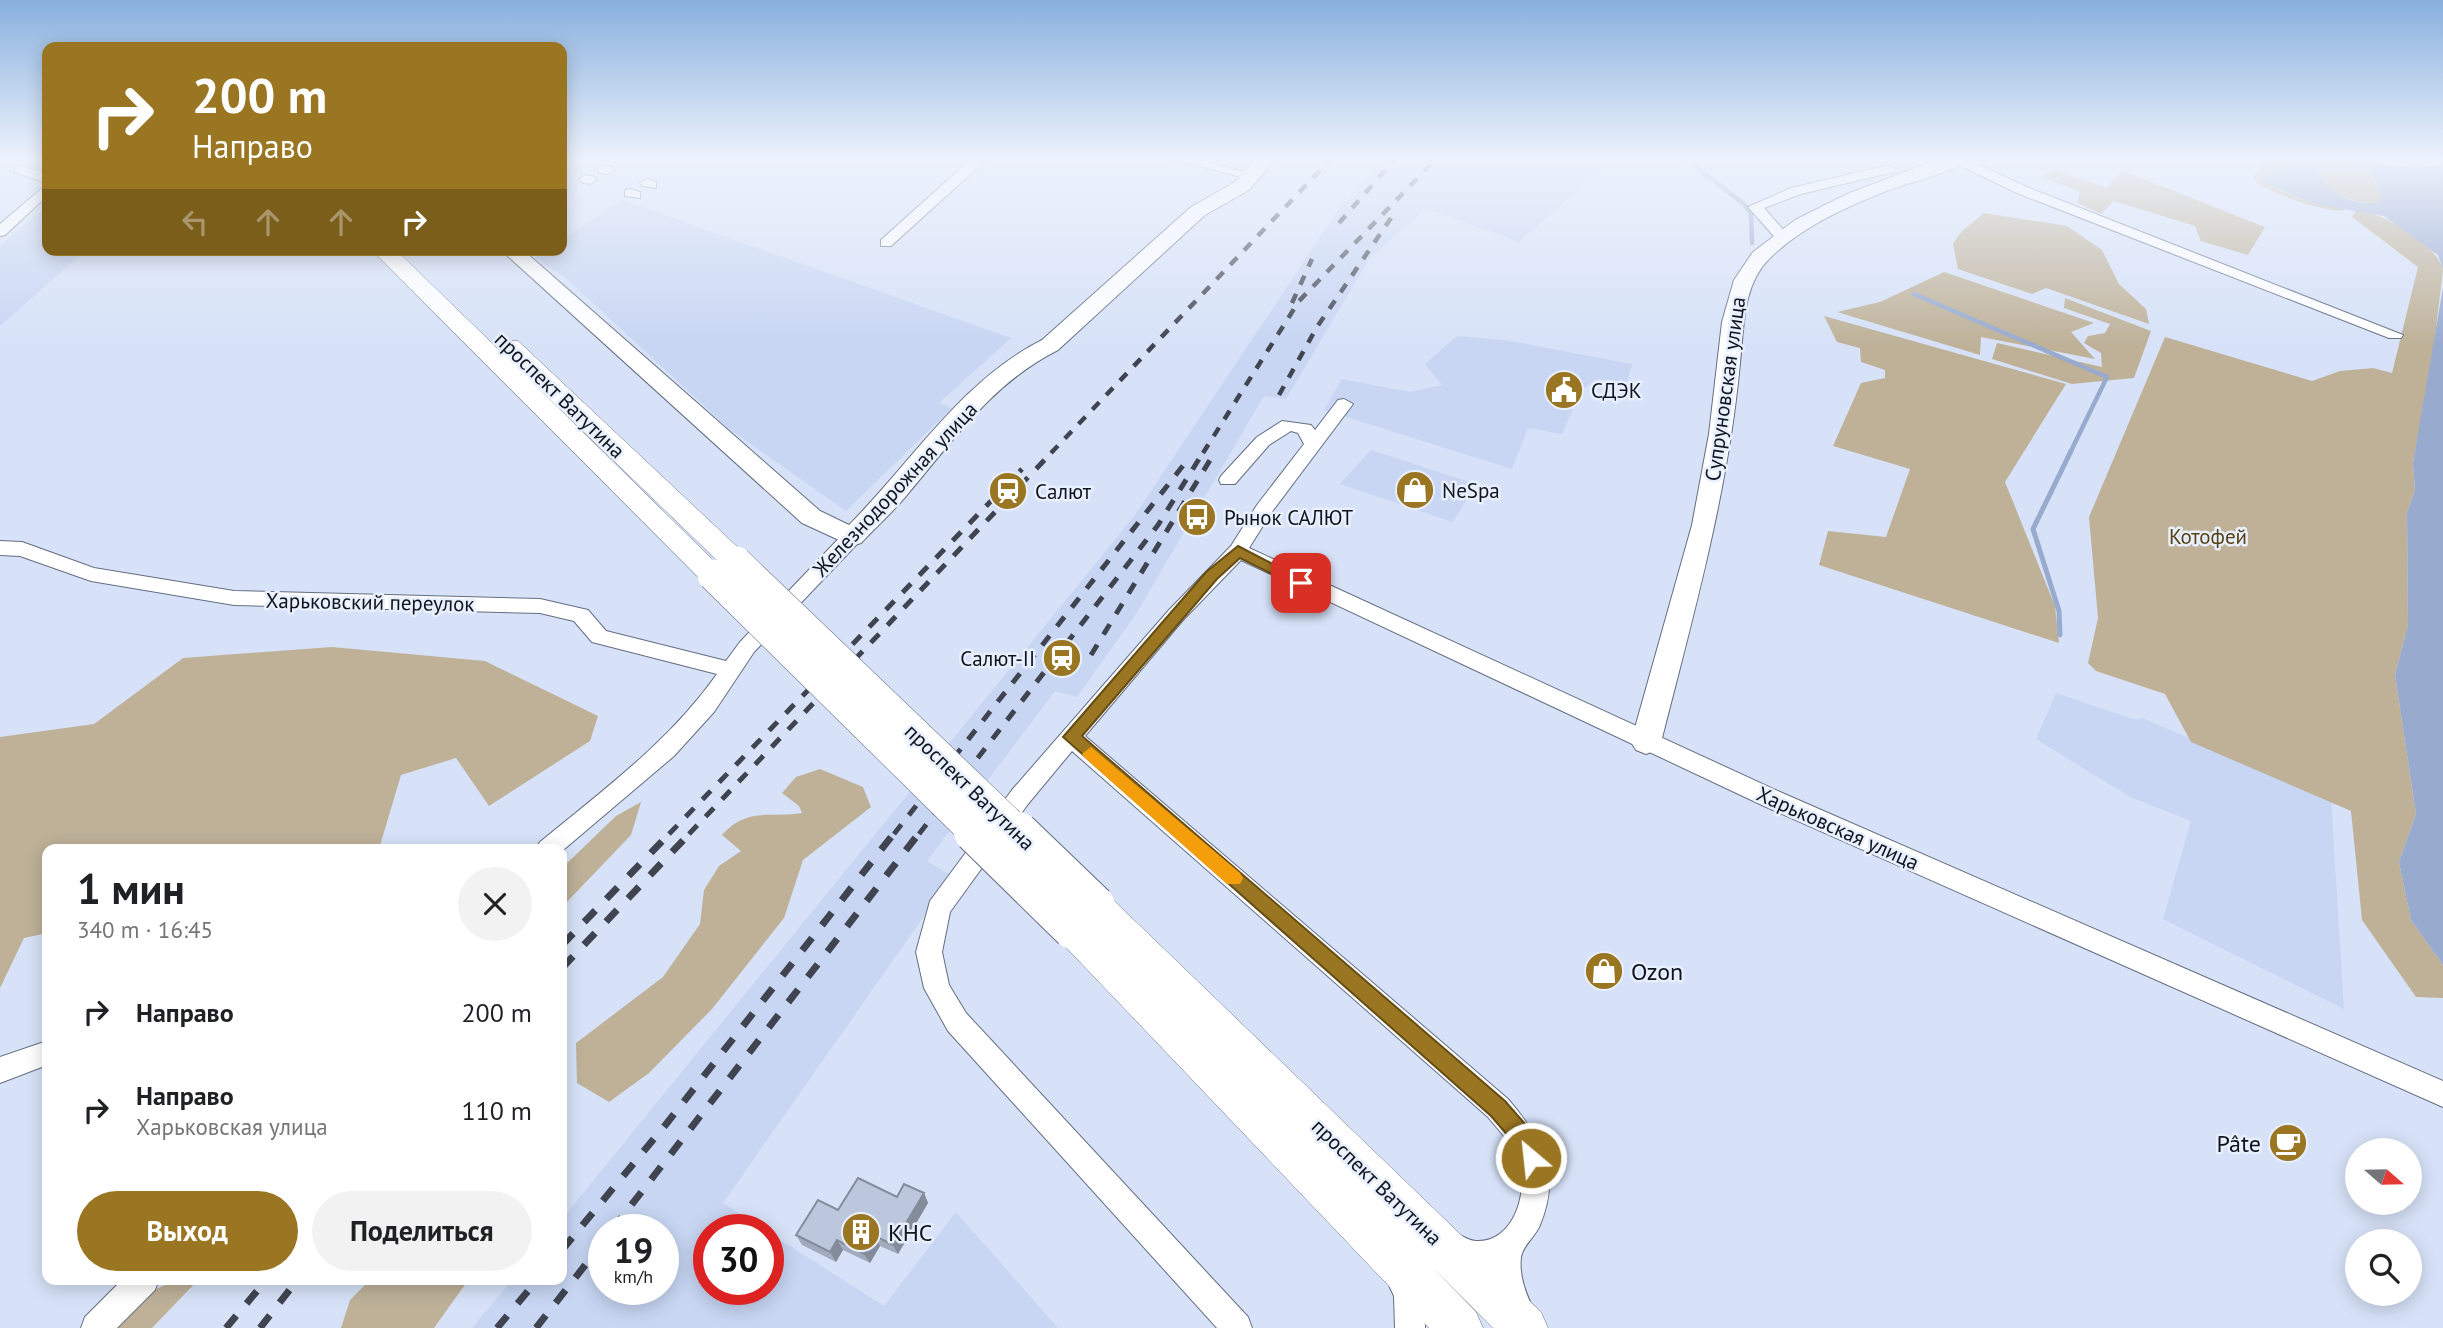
<!DOCTYPE html>
<html lang="ru">
<head>
<meta charset="utf-8">
<style>
  :root { --surface:#fff; --page:#f2f2f2; --text:#202124; --muted:#757577; --accent:#9b7622 }
  body { margin:0; font-family:"PT Sans",sans-serif; background:var(--page); color:var(--text); height:100vh; display:flex; flex-direction:column; font-size:26px; white-space:nowrap }
  * { box-sizing:border-box; margin:0 }
  p { font-size:23px; color:var(--muted) }
  .icon { flex:none; width:38px; height:38px; fill:none; stroke:currentColor; stroke-width:2; stroke-linecap:round; stroke-linejoin:round }
  .map { position:relative; flex:1; overflow:hidden }
  .drawer { position:absolute; left:42px; top:844px; width:525px; height:441px; display:flex; flex-direction:column; background:var(--surface); border-radius:14px; box-shadow:0 4px 18px #0003 }
  .drawer>* { flex:none }
  .top-card { position:absolute; left:42px; top:42px; width:525px; height:214px; border-radius:14px; box-shadow:0 4px 18px #0003; background:#9b7622; color:#fff; overflow:hidden }
  .needle { width:46px; rotate:110deg }
  .tools { position:absolute; left:2345px; top:1138px; display:grid; gap:14px }
  .tools a { display:grid; place-items:center; width:77px; height:77px; border-radius:50%; background:var(--surface); box-shadow:0 4px 18px #0003; font-size:35px }
  .speed { position:absolute; left:588px; top:1214px; display:flex; gap:14px; font-size:35px; font-weight:700; text-align:center }
  .speed>* { display:grid; place-content:center; width:91px; height:91px; border-radius:50%; background:var(--surface); box-shadow:0 4px 18px #0003; line-height:1 }
  .speed small { font-size:18px; font-weight:400 }
  .speed .limit { border:10px solid #d22; background:#fff; color:#111 }
  .pin { position:absolute; display:grid; place-items:center; width:60px; height:60px; color:#fff; margin:-30px; border-radius:14px; box-shadow:0 4px 10px #0006 }
  .me { position:absolute; width:77px; margin:-38px; rotate:332deg; stroke-linejoin:round; filter:drop-shadow(0 0 5px #0008) }
  .turn { display:flex; align-items:center; gap:24px; height:147px; padding:0 35px; font-size:32px }
  .turn .icon { width:91px; height:91px; stroke-width:2.5 }
  .turn b { display:block; font-size:49px; line-height:60px }
  .lanes { display:flex; align-items:center; height:66px; padding:0 35px; background:#0003; justify-content:center; gap:35px; direction:ltr }
  .lanes .off { opacity:.35 }
  .round { display:grid; place-items:center; flex:none; width:74px; height:74px; border-radius:37px; background:var(--page) }
  .summary { display:flex; align-items:center; justify-content:space-between; height:119px; padding:0 35px }
  h1 { font-size:42px; font-weight:700; line-height:52px }
  .cta { display:flex; gap:14px; margin-top:auto; padding:14px 35px }
  .cta a { flex:1; height:80px; border-radius:42px; background:var(--accent); color:#fff; font-size:28px; font-weight:700; line-height:80px; text-align:center }
  .cta a+a { background:var(--page); color:var(--text) }
  ul { padding:0; list-style:none }
  li { display:flex; align-items:center; gap:21px; height:98px; padding:0 35px }
  li div { flex:1 }
  li b { display:block; font-size:26px }
  li em { font-style:normal }
  .map>svg:first-child { display:block }
  .built { fill:#c8d6f3; fill-rule:evenodd }
  .green { fill:#beb198 }
  .water { fill:#98aace; fill-rule:evenodd }
  .lines { fill:none; stroke-linecap:round; stroke-linejoin:round }
  .stream-far1 { stroke:#98aace; stroke-width:4.5 }
  .stream { stroke:#98aace; stroke-width:5 }
  .street-casing { stroke:#646e81; stroke-width:2 }
  .secondary-casing { stroke:#646e81; stroke-width:2 }
  .primary-casing { stroke:#646e81; stroke-width:1 }
  .street { fill:#fff; fill-rule:evenodd }
  .secondary { fill:#fff; fill-rule:evenodd }
  .primary { fill:#fff; fill-rule:evenodd }
  .rail-far2 { stroke:#3f4450; stroke-width:4.5; stroke-dasharray:10 10; stroke-linecap:butt }
  .rail-far1 { stroke:#3f4450; stroke-width:5; stroke-dasharray:12 12; stroke-linecap:butt }
  .rail { stroke:#3f4450; stroke-width:7; stroke-dasharray:16 16; stroke-linecap:butt }
  .primary-bridge-far1-casing { stroke:#646e81; stroke-width:32; stroke-linecap:butt }
  .primary-bridge-casing { stroke:#646e81; stroke-width:42; stroke-linecap:butt }
  .primary-bridge-far1 { stroke:#fff; stroke-width:31 }
  .primary-bridge { stroke:#fff; stroke-width:40 }
  .wall { fill:#a2abbe }
  .shaded-wall { fill:#848b9b }
  .building { fill:#bcc7dd; stroke:#848b9b; stroke-width:2 }
  .route { fill:#9b7622; stroke:#654d16; stroke-width:2 }
  .slow { fill:#f59e0b }
  .labels { text-anchor:middle; dominant-baseline:central; stroke-width:5; stroke-linejoin:round; paint-order:stroke }
  .street-label { font-size:21px; fill:#10141c; stroke:#e8effd }
  .poi-label { font-size:21px; fill:#10141c; stroke:#e8effd; text-anchor:start }
  .park-label { font-size:21px; fill:#564112; stroke:#e8effd }
  .near-poi-label { font-size:24px; fill:#10141c; stroke:#e8effd; text-anchor:start }
</style>
</head>
<body>
<div class="map">
<svg width="2443" height="1328" viewBox="0 0 2443 1328">
  <rect width="100%" height="100%" fill="#d7e2f8"/>
  <path class="built" d="M 1385,159 L 1576,159 L 1602,168 L 1519,242 L 1426,208 L 1369,259 L 1286,399 L 1264,396 L 1136,614 L 1077,697 L 1055,691 L 927,861 L 952,876 L 723,1203 L 765,1230 L 709,1230 L 709,1290 L 768,1290 L 768,1232 L 884,1306 L 956,1212 L 1058,1328 L 472,1328 L 513,1279 L 562,1279 L 562,1219 L 1135,515 L 1338,210 ZM 604,1230 L 663,1230 L 663,1290 L 604,1290 Z
    M 622,200 L 1011,338 L 939,403 L 952,408 L 846,511 L 728,428 L 567,279 L 535,258 L 547,250 L 562,250 L 562,240 Z
    M 47,205 L 47,250 L 86,250 L 0,326 L 0,246 Z
    M 1457,336 L 1504,340 L 1632,364 L 1627,383 L 1598,379 L 1582,389 L 1562,434 L 1528,428 L 1512,469 L 1324,410 L 1342,379 L 1410,392 L 1442,385 L 1425,364 Z
    M 1371,450 L 1476,484 L 1453,522 L 1340,484 Z
    M 2056,693 L 2136,720 L 2142,718 L 2331,798 L 2344,1009 L 2163,919 L 2191,821 L 2130,797 L 2036,739 Z"/>
  <path class="green" d="M 2283,159 L 2295,162 L 2281,167 L 2277,189 L 2315,204 L 2345,207 L 2345,210 C 2332,215 2266,192 2255,181 L 2254,176 L 2266,160 Z
    M 2327,160 C 2364,159 2373,167 2382,202 C 2352,206 2329,194 2315,168 Z
    M 2056,169 L 2106,188 L 2123,171 L 2265,227 L 2248,255 L 2201,241 L 2195,226 L 2114,201 L 2101,214 L 2077,203 L 2080,192 L 2042,177 Z
    M 2357,209 C 2386,216 2434,240 2443,270 L 2432,362 L 2413,463 L 2415,490 L 2407,513 L 2408,625 L 2395,675 L 2416,814 L 2399,862 L 2411,920 L 2443,965 L 2443,998 L 2416,997 L 2362,920 L 2351,811 L 2191,742 L 2165,694 L 2096,671 L 2088,663 L 2098,618 L 2089,517 L 2165,337 L 2312,381 L 2340,371 L 2373,368 L 2392,373 L 2418,267 L 2352,217 Z
    M 1984,213 L 2067,226 L 2102,250 L 2119,284 L 2146,309 L 2149,324 L 2046,288 L 2032,294 L 1958,269 L 1953,244 L 1961,232 Z
    M 1944,272 L 2094,323 L 2071,332 L 2095,359 L 1981,337 L 1980,355 L 1837,312 L 1880,302 Z
    M 2065,298 L 2151,331 L 2134,378 L 2072,384 L 1992,359 L 1997,343 L 2102,367 L 2101,353 L 2084,343 L 2088,336 L 2105,333 L 2110,324 L 2064,308 Z
    M 1824,316 L 2066,384 L 2005,482 L 2055,606 L 2059,643 L 1819,565 L 1828,531 L 1886,537 L 1910,469 L 1833,446 L 1861,383 L 1885,378 L 1885,370 L 1861,362 L 1860,348 L 1837,342 Z
    M 332,647 L 485,661 L 598,716 L 590,741 L 489,806 L 456,758 L 401,775 L 379,849 L 47,849 L 47,933 L 24,938 L 0,988 L 0,737 L 94,724 L 183,658 Z
    M 820,769 L 863,787 L 871,807 L 803,860 L 784,918 L 712,1009 L 649,1073 L 609,1102 L 577,1083 L 576,1043 L 663,977 L 700,924 L 704,890 L 719,866 L 741,851 L 722,835 C 747,807 769,818 802,813 L 799,806 L 782,793 L 796,777 Z
    M 641,802 L 631,835 L 562,907 L 562,868 L 616,816 Z
    M 178,1279 L 199,1279 L 152,1328 L 117,1328 L 152,1291 Z
    M 371,1279 L 469,1279 L 434,1328 L 341,1328 L 350,1300 Z"/>
  <path class="water" d="M 2297,159 C 2316,159 2338,157 2357,159 C 2381,162 2421,176 2443,161 L 2443,270 L 2438,255 L 2384,216 L 2315,204 L 2265,183 L 2265,178 ZM 2336,159 C 2368,163 2375,170 2381,202 C 2352,207 2329,194 2315,168 L 2327,160 Z
    M 2443,287 L 2443,965 L 2411,920 L 2399,862 L 2416,814 L 2395,675 L 2408,625 L 2407,513 L 2415,490 L 2413,463 Z"/>
  <g class="lines">
    <path class="stream-far1" d="M 1686,159 L 1744,204 L 1751,214 L 1752,243
      M 1914,294 L 2107,377 L 2070,453"/>
    <path class="stream" d="M 2060,635 L 2059,611 L 2033,529 L 2071,451"/>
    <g class="street-casing">
      <path id="street" d="M 971,159 L 987,159 L 891,246 L 881,246 L 881,240 Z
        M 1172,159 L 1198,159 L 1259,176 L 1252,180 Z
        M 1966,159 L 2027,187 L 2403,335 L 2401,338 L 2389,338 L 2017,193 L 1949,160 Z
        M 19,165 L 47,174 L 47,183 L 14,172 L 14,166 Z
        M 603,165 L 612,167 L 614,170 L 607,174 L 598,172 L 598,166 Z
        M 1889,165 L 1896,169 L 1894,172 L 1801,194 L 1764,208 L 1788,235 L 1788,241 L 1778,241 L 1748,207 L 1791,188 Z
        M 586,175 L 595,177 L 597,180 L 590,184 L 581,182 L 579,179 Z
        M 647,179 L 656,182 L 656,188 L 642,186 L 640,183 Z
        M 47,184 L 47,196 L 5,235 L 0,236 L 0,224 Z
        M 630,189 L 640,192 L 640,198 L 625,196 L 625,190 Z
        M 1344,399 L 1353,404 L 1271,513 L 1249,548 L 1780,792 L 2443,1081 L 2443,1107 L 1764,806 L 1241,560 L 1183,620 L 1085,736 L 1508,1099 C 1542,1139 1562,1172 1540,1225 C 1536,1236 1523,1245 1521,1257 C 1518,1283 1532,1305 1542,1328 L 1511,1328 L 1495,1291 L 1491,1267 L 1476,1271 L 1446,1258 L 1441,1248 L 1446,1238 L 1456,1233 C 1462,1236 1470,1241 1476,1241 C 1514,1243 1529,1191 1519,1162 C 1514,1145 1499,1131 1488,1117 L 1072,751 L 1028,804 L 950,912 L 942,952 L 949,985 L 966,1013 L 1248,1317 L 1252,1328 L 1217,1328 L 948,1031 L 924,988 L 916,952 L 930,901 L 1012,790 L 1169,610 L 1231,546 L 1257,505 L 1304,444 L 1298,433 L 1291,431 L 1269,445 L 1235,484 L 1221,484 L 1219,480 L 1221,476 L 1257,437 L 1282,421 L 1311,425 L 1315,430 L 1338,400 Z
        M 852,530 L 859,532 L 862,537 L 859,542 L 754,652 L 714,712 L 674,756 L 562,851 L 562,849 L 536,849 L 540,842 C 603,790 669,742 717,674 L 592,642 L 574,621 L 540,613 L 234,605 L 91,581 L 20,556 L 0,555 L 0,541 L 22,542 L 94,568 L 234,591 L 540,599 L 588,610 L 606,631 L 726,661 L 740,642 L 845,532 Z
        M 47,1041 L 47,1065 L 0,1083 L 0,1057 Z
        M 1402,1266 L 1413,1270 L 1424,1294 L 1425,1328 L 1395,1328 L 1394,1296 L 1387,1281 L 1391,1270 Z
        M 123,1279 L 159,1279 L 155,1290 L 117,1328 L 81,1328 L 85,1317 Z"/>
    </g>
    <g class="secondary-casing">
      <path id="secondary" d="M 1256,159 L 1276,159 L 1249,190 L 1205,215 L 1058,350 C 992,383 953,441 906,496 C 892,513 876,527 861,543 L 852,546 L 802,523 L 501,250 L 523,250 L 820,511 L 849,525 C 912,462 961,381 1042,340 L 1191,207 L 1235,182 Z
        M 1939,159 L 1967,159 C 1956,172 1907,183 1889,190 C 1846,207 1803,226 1770,258 C 1742,285 1744,328 1740,363 C 1728,493 1693,616 1661,742 L 1656,750 L 1646,754 L 1636,750 L 1631,742 L 1692,525 L 1709,434 L 1722,322 L 1734,280 L 1753,252 L 1795,220 L 1847,194 Z"/>
    </g>
    <g class="primary-casing">
      <path id="primary" d="M 372,250 L 396,250 L 500,351 L 497,346 L 500,341 L 518,341 L 746,555 L 751,562 L 746,569 L 736,572 L 726,569 L 531,381 L 728,575 L 723,582 L 713,585 L 703,582 Z
        M 1095,890 L 1108,895 L 1541,1312 L 1548,1328 L 1493,1328 L 1432,1267 L 1476,1312 L 1483,1328 L 1429,1328 L 1060,941 L 1054,929 L 1060,917 L 1073,913 L 1081,916 L 1077,906 L 1082,895 Z"/>
    </g>
    <use href="#street" class="street"/>
    <use href="#secondary" class="secondary"/>
    <use href="#primary" class="primary"/>
    <path class="rail-far2" d="M 1339,223 L 1395,159
      M 1292,303 L 1312,259
      M 1279,395 L 1317,327 L 1391,218
      M 1051,453 L 1331,159
      M 1203,453 L 1299,301 L 1436,159"/>
    <path class="rail-far1" d="M 1091,655 L 1215,452
      M 669,834 L 1022,469
      M 689,834 L 1053,451
      M 894,834 L 1189,458
      M 919,834 L 1158,525 L 1204,451"/>
    <path class="rail" d="M 562,945 L 671,832
      M 562,968 L 691,832
      M 612,1230 L 920,832
      M 562,1250 L 667,1123 L 895,832
      M 226,1328 L 267,1279
      M 260,1328 L 298,1279
      M 497,1328 L 538,1279
      M 536,1328 L 604,1241"/>
    <g class="primary-bridge-far1-casing">
      <path id="primary-bridge-far1" d="M 736,562 L 1020,834
        M 713,575 L 976,834"/>
    </g>
    <g class="primary-bridge-casing">
      <path id="primary-bridge" d="M 974,832 L 1073,929
        M 1018,832 L 1095,906"/>
    </g>
    <use href="#primary-bridge-far1" class="primary-bridge-far1"/>
    <use href="#primary-bridge" class="primary-bridge"/>
  </g>
  <path class="wall" d="M 924,1193 L 928,1203 L 898,1254 L 880,1246 L 870,1263 L 843,1250 L 836,1262 L 802,1245 L 796,1235 L 838,1210 L 897,1197 Z"/>
  <path class="shaded-wall" d="M 924,1193 L 928,1203 L 898,1254 L 893,1245 Z
    M 875,1236 L 880,1246 L 870,1263 L 864,1254 Z
    M 837,1240 L 843,1250 L 836,1262 L 830,1252 Z"/>
  <path class="building" d="M 858,1178 L 897,1197 L 904,1184 L 924,1193 L 893,1245 L 875,1236 L 864,1254 L 837,1240 L 830,1252 L 796,1235 L 818,1200 L 838,1210 Z"/>
  <linearGradient id="sky" x2="0" y2="1"><stop stop-color="#88b0de"/><stop offset="0.46" stop-color="#edf2fc"/><stop offset="1" stop-color="#edf2fc" stop-opacity="0"/></linearGradient>
  <rect width="2443" height="345" fill="url(#sky)"/>
  <path class="route" d="M 1238,546 L 1309,583 L 1306,586 L 1296,586 L 1240,558 L 1217,579 L 1082,736 L 1505,1101 L 1533,1133 L 1542,1158 L 1539,1166 L 1531,1169 L 1524,1166 L 1517,1146 L 1491,1116 L 1063,737 L 1206,572 Z"/>
  <path class="slow" d="M 1091,747 L 1240,873 L 1243,878 L 1240,884 L 1227,884 L 1085,758 L 1082,754 Z"/>
  <defs>
    <g id="civic-disc" transform="scale(2.0125)"><circle r="9.5" fill="#9b7622" stroke="#e8effd"/><path d="M-.6-6.5H3V-4.5H.6V-3L4-1V1h2V6H-6V1h2V-1L-.6-3ZM-1.2 2.5V6h2.4V2.5Z" fill="#fff"/></g>
    <g id="shop-disc" transform="scale(2.0125)"><circle r="9.5" fill="#9b7622" stroke="#e8effd"/><path d="M-5-2.5h2.3a2.7 3.5 0 0 1 5.4 0H5L5.5 6h-11ZM-1.5-2.5h3a1.5 2.3 0 0 0-3 0Z" fill="#fff"/></g>
    <g id="station-disc" transform="scale(2.0125)"><circle r="9.5" fill="#9b7622" stroke="#e8effd"/><path d="M-3-6H3Q5-6 5-4V2Q5 4 3 4L4.5 6H3L1.5 4h-3L-3 6H-4.5L-3 4Q-5 4-5 2V-4Q-5-6-3-6ZM-3.5-4v3h7v-3ZM-3.5 1v1.5H-2V1ZM2 1v1.5H3.5V1Z" fill="#fff"/></g>
    <g id="bus-disc" transform="scale(2.0125)"><circle r="9.5" fill="#9b7622" stroke="#e8effd"/><path d="M-5-6H5V4H4V6H2V4H-2V6H-4V4H-5ZM-3.5-4V0h7V-4ZM-3.5 1.2v1.5H-2V1.2ZM2 1.2v1.5H3.5V1.2Z" fill="#fff"/></g>
    <g id="cafe-disc" transform="scale(2.0125)"><circle r="9.5" fill="#9b7622" stroke="#e8effd"/><path d="M-5.5-4.5H6V0H3Q3 3.5 0 3.5H-2.5Q-5.5 3.5-5.5 0ZM3-3.2v2h1.7v-2ZM-6 4.5H4V6H-6Z" fill="#fff"/></g>
    <g id="building-disc" transform="scale(2.0125)"><circle r="9.5" fill="#9b7622" stroke="#e8effd"/><path d="M-4-6H4V6H1V3H-1V6H-4ZM-2.5-4.3h1.7v1.8h-1.7ZM.8-4.3h1.7v1.8H.8ZM-2.5-1h1.7V.8h-1.7ZM.8-1h1.7V.8H.8Z" fill="#fff"/></g>
  </defs>
  <g fill-rule="evenodd">
    <use href="#civic-disc" x="1564" y="390"/>
    <use href="#shop-disc" x="1415" y="490"/>
    <use href="#station-disc" x="1008" y="491"/>
    <use href="#bus-disc" x="1197" y="517"/>
    <use href="#station-disc" x="1062" y="658"/>
    <use href="#shop-disc" x="1604" y="971"/>
    <use href="#cafe-disc" x="2288" y="1143"/>
    <use href="#building-disc" x="861" y="1232"/>
  </g>
  <g class="labels">
    <g class="street-label">
      <text transform="translate(1725 389) rotate(-82)">Супруновская улица</text>
      <text transform="translate(560 395) rotate(44)">проспект Ватутина</text>
      <text transform="translate(895 489) rotate(-47)">Железнодорожная улица</text>
      <text transform="translate(370 602) rotate(1)">Харьковский переулок</text>
      <text transform="translate(970 787) rotate(44)">проспект Ватутина</text>
      <text transform="translate(1838 828) rotate(24)">Харьковская улица</text>
      <text transform="translate(1377 1182) rotate(44)">проспект Ватутина</text>
    </g>
    <g class="poi-label">
      <text x="1591" y="390">СДЭК</text>
      <text x="1442" y="490">NeSpa</text>
      <text x="1035" y="491">Салют</text>
      <text x="1224" y="517">Рынок САЛЮТ</text>
      <text x="1035" y="658" text-anchor="end">Салют-II</text>
    </g>
    <g class="park-label">
      <text x="2208" y="536">Котофей</text>
    </g>
    <g class="near-poi-label">
      <text x="1631" y="971">Ozon</text>
      <text x="2261" y="1143" text-anchor="end">Pâte</text>
      <text x="888" y="1232">КНС</text>
    </g>
  </g>
</svg>
<div class="tools">
<a><svg class="needle" viewBox="-14 -14 28 28"><path d="M0-13l5 13h-10z" fill="#e53935"/><path d="M0 13l5-13h-10z" fill="#757577"/></svg></a>
<a><svg class="icon" aria-label="search" viewBox="0 0 24 24"><circle cx="10" cy="10" r="6"/><path d="M15 15l6 6"/></svg></a>
</div>
<div class="speed"><div>19<small>km/h</small></div><div class="limit">30</div></div>
<div class="pin" style="left:1301px;top:583px;background:#d93025"><svg class="icon" aria-label="arrive" viewBox="0 0 24 24"><path d="M6 21V4h12l-3 4 3 4H6"/></svg></div>
<svg class="me" style="left:1531px;top:1158px" viewBox="-20 -20 40 40"><circle r="17" fill="#9b7622" stroke="#fff" stroke-width="3"/><path d="M0-11L8 9 0 5-8 9z" fill="#fff"/></svg>
<div class="top-card">
<div class="turn"><svg class="icon" aria-label="right" viewBox="0 0 24 24"><path d="M7 20v-9h11M14 6l5 5-5 5"/></svg><div><b>200 m</b>Направо</div></div>
<div class="lanes"><svg class="icon off" aria-label="left" viewBox="0 0 24 24"><path d="M17 20v-9H6M10 6l-5 5 5 5"/></svg><svg class="icon off" aria-label="ahead" viewBox="0 0 24 24"><path d="M12 20V5M6 11l6-6 6 6"/></svg><svg class="icon off" aria-label="ahead" viewBox="0 0 24 24"><path d="M12 20V5M6 11l6-6 6 6"/></svg><svg class="icon" aria-label="right" viewBox="0 0 24 24"><path d="M7 20v-9h11M14 6l5 5-5 5"/></svg></div>
</div>
<section class="drawer">
<div class="summary"><div><h1>1 мин</h1><p>340 m · 16:45</p></div><a class="round"><svg class="icon" aria-label="close" viewBox="0 0 24 24"><path d="M6 6l12 12M18 6L6 18"/></svg></a></div>
<ul>
<li><svg class="icon" aria-label="right" viewBox="0 0 24 24"><path d="M7 20v-9h11M14 6l5 5-5 5"/></svg><div><b>Направо</b></div><em>200 m</em></li>
<li><svg class="icon" aria-label="right" viewBox="0 0 24 24"><path d="M7 20v-9h11M14 6l5 5-5 5"/></svg><div><b>Направо</b><p>Харьковская улица</p></div><em>110 m</em></li>
</ul>
<div class="cta"><a>Выход</a><a>Поделиться</a></div>
</section>
</div>
</body>
</html>
